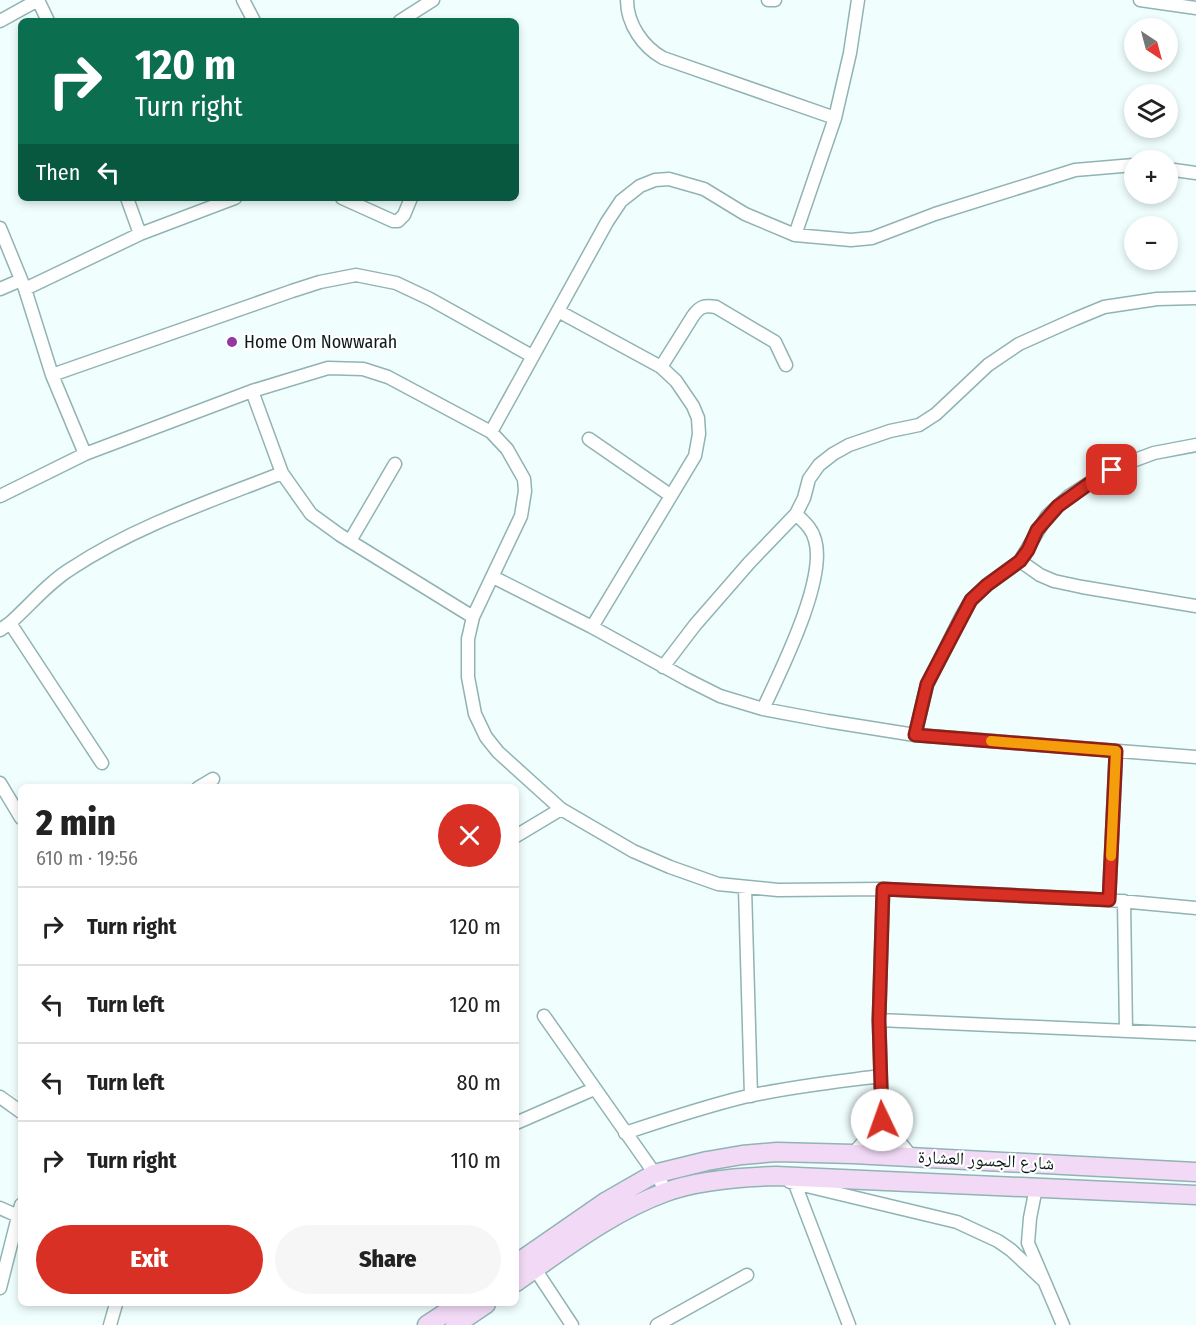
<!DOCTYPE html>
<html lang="en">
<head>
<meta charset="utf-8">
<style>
  :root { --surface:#fff; --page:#f6f6f6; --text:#222; --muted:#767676; --line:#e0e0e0; --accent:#d93025 }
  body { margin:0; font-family:"Fira Sans Condensed","Noto Naskh Arabic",sans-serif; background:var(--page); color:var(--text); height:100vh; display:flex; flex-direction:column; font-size:22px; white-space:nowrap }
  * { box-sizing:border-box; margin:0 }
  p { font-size:20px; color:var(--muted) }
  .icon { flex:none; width:33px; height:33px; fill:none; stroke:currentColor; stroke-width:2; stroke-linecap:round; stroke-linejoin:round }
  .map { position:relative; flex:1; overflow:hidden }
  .side { position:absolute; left:18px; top:784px; width:501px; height:522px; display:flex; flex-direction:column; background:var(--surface); border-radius:9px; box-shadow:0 3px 9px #0003 }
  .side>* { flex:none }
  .banner { position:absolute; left:18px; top:18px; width:501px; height:183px; border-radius:9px; box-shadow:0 3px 9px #0003; background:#0b6e4f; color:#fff; overflow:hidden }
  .needle { width:39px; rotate:144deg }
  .controls { position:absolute; left:1124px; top:18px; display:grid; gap:12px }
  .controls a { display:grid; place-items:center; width:54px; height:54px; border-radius:50%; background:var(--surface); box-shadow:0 3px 9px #0003; font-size:30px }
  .pin { position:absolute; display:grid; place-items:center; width:51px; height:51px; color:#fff; margin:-26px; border-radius:12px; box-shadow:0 3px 9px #0006 }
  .me { position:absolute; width:66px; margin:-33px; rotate:357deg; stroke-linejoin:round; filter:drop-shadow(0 0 4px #0008) }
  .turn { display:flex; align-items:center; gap:21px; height:126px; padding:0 18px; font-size:27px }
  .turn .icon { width:78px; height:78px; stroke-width:2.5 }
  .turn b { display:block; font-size:42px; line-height:51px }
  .then { display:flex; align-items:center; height:57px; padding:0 18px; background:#0003; gap:12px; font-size:22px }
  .round { display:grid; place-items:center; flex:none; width:63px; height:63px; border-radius:32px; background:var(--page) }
  .summary { display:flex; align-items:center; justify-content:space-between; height:102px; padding:0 18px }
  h1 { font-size:36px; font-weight:800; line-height:45px }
  .cta { display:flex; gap:12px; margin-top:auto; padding:12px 18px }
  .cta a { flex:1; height:69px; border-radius:36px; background:var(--accent); color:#fff; font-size:24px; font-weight:800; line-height:69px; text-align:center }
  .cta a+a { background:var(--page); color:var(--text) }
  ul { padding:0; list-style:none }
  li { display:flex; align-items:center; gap:18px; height:78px; padding:0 18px; border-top:2px solid var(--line) }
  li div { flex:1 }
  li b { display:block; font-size:22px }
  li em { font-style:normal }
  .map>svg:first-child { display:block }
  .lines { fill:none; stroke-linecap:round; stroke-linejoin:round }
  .minor-casing { stroke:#91b3b3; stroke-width:15 }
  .secondary-casing { stroke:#91b3b3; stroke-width:21 }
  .minor { stroke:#fff; stroke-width:12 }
  .secondary { stroke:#f2daf7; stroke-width:18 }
  .route-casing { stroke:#8d1f18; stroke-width:15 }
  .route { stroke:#d93025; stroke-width:10 }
  .slow { stroke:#f59e0b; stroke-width:10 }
  .poi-dot { fill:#9338a3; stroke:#fff; stroke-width:2 }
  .labels { text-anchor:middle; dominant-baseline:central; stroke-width:4.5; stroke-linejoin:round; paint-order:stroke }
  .poi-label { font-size:18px; fill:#0c1a1a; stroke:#fff; text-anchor:start }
  .street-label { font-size:18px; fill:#0c1a1a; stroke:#fff }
</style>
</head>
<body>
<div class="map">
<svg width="1196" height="1325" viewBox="0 0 1196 1325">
  <rect width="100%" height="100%" fill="#f0fefe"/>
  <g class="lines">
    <g class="minor-casing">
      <path id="minor" d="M 38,0 L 48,21
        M 243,0 L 254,21
        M 627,0 C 627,24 643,47 663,58 L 835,118
        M 768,0 L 775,0
        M 1140,0 L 1196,8
        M 0,21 L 38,0
        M 400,21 L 433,0
        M 1167,169 L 1196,173
        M 127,198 L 140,234
        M 342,198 L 393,221 L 398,221 L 404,215 L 411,198
        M 0,228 L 25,289 L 52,375 L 85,454
        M 795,235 L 835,118 L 850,53 L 858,0
        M 0,289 L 21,280
        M 25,289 L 140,234 L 235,198
        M 558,311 L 661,367 L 676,381 L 693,406 L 698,418 L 699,434 L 695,456 L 592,627
        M 661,367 L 693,316 C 700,306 705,305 716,307 L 775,342 L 786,365
        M 52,375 L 292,291 L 320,282 L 356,275 L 396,283 L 430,299 L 532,356
        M 252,391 L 282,473 L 311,514 L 340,535 L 473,617
        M 491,432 L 607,222 L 621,201 L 640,186 L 655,180 L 669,179 L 704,189 L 745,214 L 795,235 L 851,240 L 872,238 L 935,214 L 1075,170 L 1134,165
        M 589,439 L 670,495
        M 0,496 L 85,454 L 252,391 L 328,368 L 363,369 L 388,377 L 491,432 L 507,449 L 524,479 L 525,491 L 521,516 L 473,617 L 468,639 L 468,677 L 475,714 L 486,737 L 498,752 L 561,809 L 633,851 L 670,867 L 718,884 L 778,890 L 883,889 L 1109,900 L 1196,908
        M 350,541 L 395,464
        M 1020,561 L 1040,575 L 1054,581 L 1082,587 L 1196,606
        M 493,577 L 592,627 L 688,680 L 720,696 L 763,709 L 827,721 L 915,735 L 1196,757
        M 10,623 L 102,763
        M 0,630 L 10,623 C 30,605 49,582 72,568 C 136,526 211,501 282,473
        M 663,667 L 695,625 L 749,563 L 796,514 L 804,498 L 809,479 L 819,465 L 833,454 L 849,445 L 890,431 L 919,425 L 936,414 L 988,365 L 1019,344 L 1075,319 L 1104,307 L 1157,299 L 1196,298
        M 763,709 C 781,670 827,579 815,540 C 812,528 804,522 796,514
        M 915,735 L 927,685 L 961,617 L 971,600 L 987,585 L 1020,561 L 1047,516 L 1069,496 L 1097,478 L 1127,463 L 1154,453 L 1196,445
        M 0,783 L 21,818
        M 198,788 L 213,779
        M 516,836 L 561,809
        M 745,888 L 751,1096
        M 883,889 L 879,1020 L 882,1120 L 911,1156
        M 1109,900 L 1116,751
        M 1124,901 L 1126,1031
        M 544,1016 L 667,1191
        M 879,1020 L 1196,1034
        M 0,1097 L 21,1112
        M 516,1123 L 594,1089
        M 625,1133 C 664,1120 703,1107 744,1097 C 788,1087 835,1082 880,1076
        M 853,1154 L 882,1120
        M 790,1182 L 957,1222 L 998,1241 L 1011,1250 L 1042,1279
        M 795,1184 L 849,1325
        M 1036,1188 L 1030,1218 L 1028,1243 L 1063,1325
        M 0,1208 L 18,1216
        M 535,1269 L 572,1325
        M 0,1288 L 21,1205
        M 110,1325 L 116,1304
        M 657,1325 L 747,1275"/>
    </g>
    <g class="secondary-casing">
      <path id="secondary" d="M 516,1264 L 607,1201 L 654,1174 L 707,1161 L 742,1155 L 777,1152 L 853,1154 L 1196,1172
        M 516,1282 C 564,1249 611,1212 666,1192 C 698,1180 742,1177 776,1176 L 1196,1195
        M 427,1325 L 459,1304
        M 455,1325 L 486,1304"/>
    </g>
    <use href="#minor" class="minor"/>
    <use href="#secondary" class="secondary"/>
  </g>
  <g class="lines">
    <g class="route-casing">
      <path id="route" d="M 882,1120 L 879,1020 L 883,889 L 1109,900 L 1116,751 L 915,735 L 927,684 L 971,600 L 987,585 L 1020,561 L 1028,550 L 1037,530 L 1058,506 L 1097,478 L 1112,470"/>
    </g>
    <use href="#route" class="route"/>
    <path class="slow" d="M 991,741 L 1116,751 L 1111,856"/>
  </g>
  <circle class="poi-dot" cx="232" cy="342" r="6"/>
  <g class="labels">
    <g class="poi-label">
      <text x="244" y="342">Home Om Nowwarah</text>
    </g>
    <g class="street-label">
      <text transform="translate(986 1160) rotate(3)">شارع الجسور العشارة</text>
    </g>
  </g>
</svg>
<div class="controls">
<a><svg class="needle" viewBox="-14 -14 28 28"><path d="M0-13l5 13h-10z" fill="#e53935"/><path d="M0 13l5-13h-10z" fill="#767676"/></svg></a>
<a><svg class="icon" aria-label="layers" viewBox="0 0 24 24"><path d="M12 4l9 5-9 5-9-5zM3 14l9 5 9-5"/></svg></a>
<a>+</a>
<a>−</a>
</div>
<div class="pin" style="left:1112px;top:470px;background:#d93025"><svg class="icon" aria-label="arrive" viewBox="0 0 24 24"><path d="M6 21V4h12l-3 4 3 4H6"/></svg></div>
<svg class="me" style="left:882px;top:1120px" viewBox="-20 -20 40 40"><circle r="19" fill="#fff"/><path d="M0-13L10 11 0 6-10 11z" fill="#d93025"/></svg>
<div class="banner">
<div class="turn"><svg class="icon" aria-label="right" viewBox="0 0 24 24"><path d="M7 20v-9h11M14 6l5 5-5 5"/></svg><div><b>120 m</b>Turn right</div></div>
<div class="then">Then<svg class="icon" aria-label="left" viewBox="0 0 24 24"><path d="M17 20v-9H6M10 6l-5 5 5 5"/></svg></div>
</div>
<section class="side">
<div class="summary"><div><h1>2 min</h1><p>610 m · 19:56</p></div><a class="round" style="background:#d93025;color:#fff"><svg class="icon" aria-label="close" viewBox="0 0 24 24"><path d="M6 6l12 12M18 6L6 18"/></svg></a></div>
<ul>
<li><svg class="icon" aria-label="right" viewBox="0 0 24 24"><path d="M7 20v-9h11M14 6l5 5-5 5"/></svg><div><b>Turn right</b></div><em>120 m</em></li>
<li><svg class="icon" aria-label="left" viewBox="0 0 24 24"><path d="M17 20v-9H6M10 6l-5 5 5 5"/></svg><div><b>Turn left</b></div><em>120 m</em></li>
<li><svg class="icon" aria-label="left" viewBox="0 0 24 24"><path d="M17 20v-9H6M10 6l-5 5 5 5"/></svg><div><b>Turn left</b></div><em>80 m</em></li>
<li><svg class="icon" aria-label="right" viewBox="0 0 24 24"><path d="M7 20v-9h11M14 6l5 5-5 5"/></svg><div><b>Turn right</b></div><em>110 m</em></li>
</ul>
<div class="cta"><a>Exit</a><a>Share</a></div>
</section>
</div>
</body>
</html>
